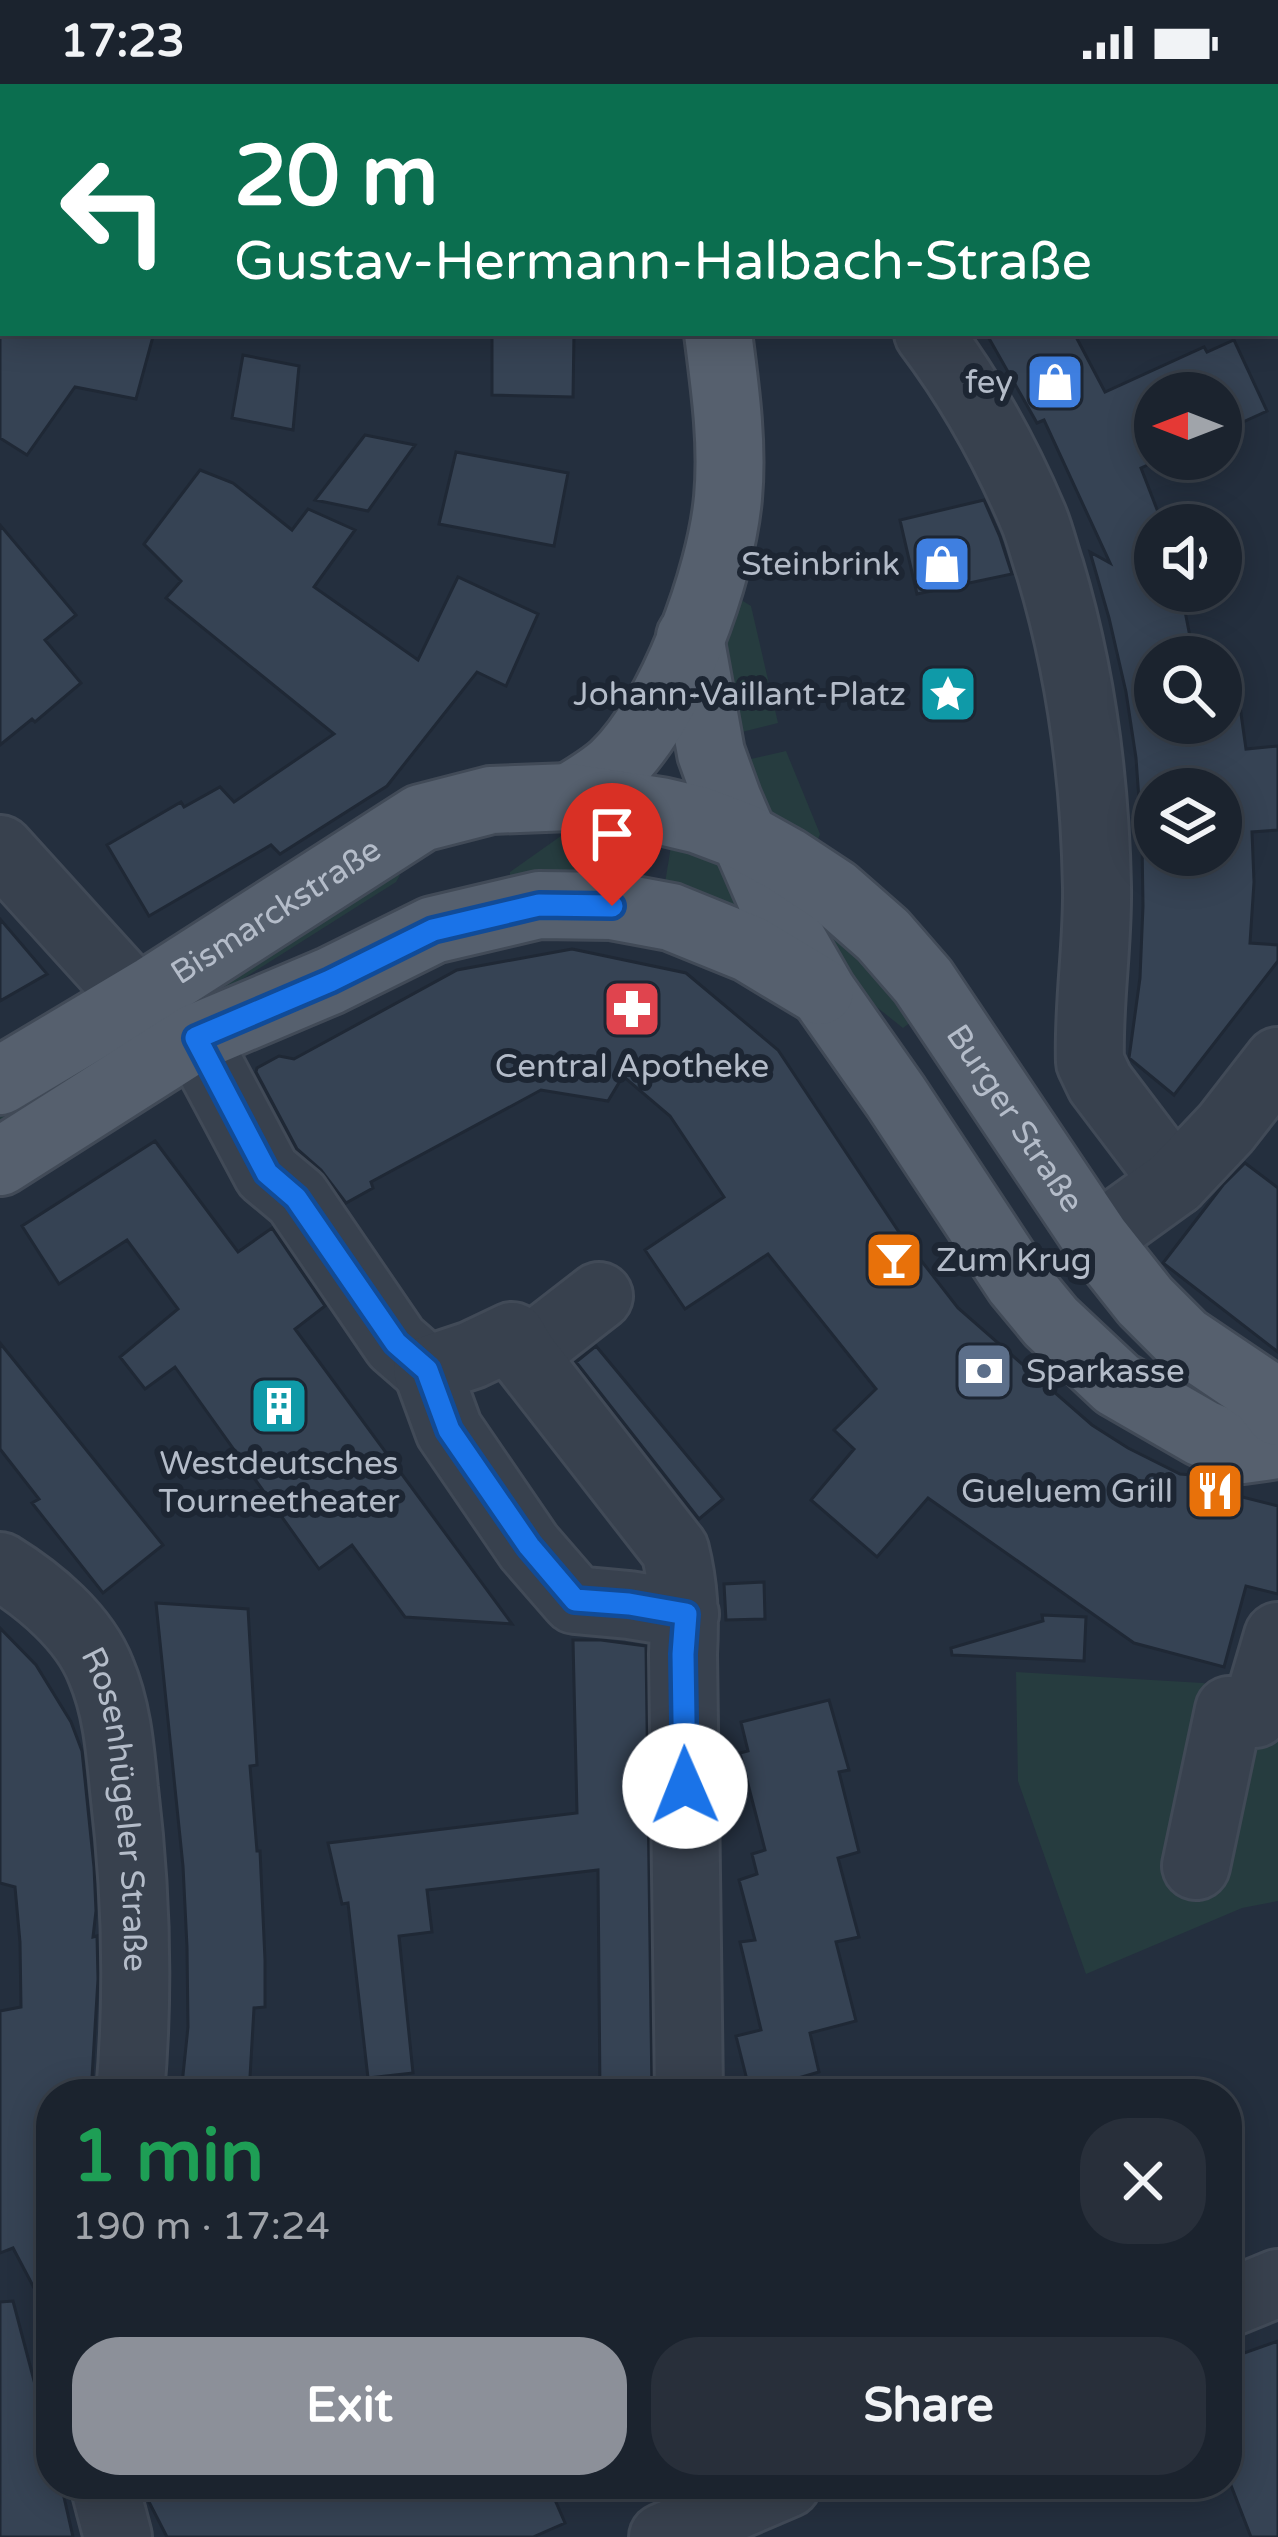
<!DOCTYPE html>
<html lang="en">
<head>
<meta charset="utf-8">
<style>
  :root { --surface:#1b232e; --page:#282f3a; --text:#f1f3f6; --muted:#a0a4aa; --line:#39404a; --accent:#8c9099 }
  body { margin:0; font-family:"Varela Round",sans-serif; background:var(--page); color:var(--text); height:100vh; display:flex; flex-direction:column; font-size:45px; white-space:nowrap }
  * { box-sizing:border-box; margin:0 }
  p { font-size:39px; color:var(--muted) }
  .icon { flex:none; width:66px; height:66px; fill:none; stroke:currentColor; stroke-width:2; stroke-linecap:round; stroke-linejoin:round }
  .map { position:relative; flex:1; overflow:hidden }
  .sheet { position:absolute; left:36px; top:1995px; width:1206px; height:420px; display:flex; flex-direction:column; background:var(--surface); border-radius:48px; box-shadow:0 6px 30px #0003,0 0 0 3px var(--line) }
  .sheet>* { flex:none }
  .banner { position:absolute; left:0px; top:0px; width:1278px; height:252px; box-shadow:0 6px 30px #0003,0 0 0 3px var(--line); background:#0b6e4f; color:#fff; overflow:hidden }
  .needle { width:78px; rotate:270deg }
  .buttons { position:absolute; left:1134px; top:288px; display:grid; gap:24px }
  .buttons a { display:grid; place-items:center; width:108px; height:108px; border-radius:50%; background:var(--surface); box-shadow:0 6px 30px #0003,0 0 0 3px var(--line); font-size:60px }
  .pin { position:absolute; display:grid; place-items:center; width:102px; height:102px; color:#fff; margin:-123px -51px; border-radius:50% 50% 50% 0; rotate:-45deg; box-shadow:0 0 12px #0007 }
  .pin .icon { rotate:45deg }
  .me { position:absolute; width:132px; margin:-66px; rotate:359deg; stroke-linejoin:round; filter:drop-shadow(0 0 9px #0008) }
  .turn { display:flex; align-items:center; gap:42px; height:252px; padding:0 36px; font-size:54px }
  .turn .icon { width:156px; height:156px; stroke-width:2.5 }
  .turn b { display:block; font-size:84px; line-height:102px }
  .round { display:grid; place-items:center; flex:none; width:126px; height:126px; border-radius:48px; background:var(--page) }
  .head { display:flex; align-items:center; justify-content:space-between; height:204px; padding:0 36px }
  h1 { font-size:72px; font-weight:800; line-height:90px; color:#1e9e55 }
  .primary-button { display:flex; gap:24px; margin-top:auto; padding:24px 36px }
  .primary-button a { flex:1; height:138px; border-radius:48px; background:var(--accent); color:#fff; font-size:48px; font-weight:800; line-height:138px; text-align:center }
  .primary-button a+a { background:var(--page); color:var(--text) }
  .status { display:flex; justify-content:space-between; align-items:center; height:84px; padding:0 60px; background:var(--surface); direction:ltr }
  .status svg { height:33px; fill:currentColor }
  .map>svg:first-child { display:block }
  .green { fill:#263c3f }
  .building { fill:#364354; stroke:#1f2835; stroke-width:3; fill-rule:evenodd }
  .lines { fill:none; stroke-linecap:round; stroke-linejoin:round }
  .minor-casing { stroke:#414a57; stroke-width:72 }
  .major-casing { stroke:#414a57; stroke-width:72 }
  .minor { stroke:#38414e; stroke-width:66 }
  .major { stroke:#56606e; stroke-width:66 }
  .route-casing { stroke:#114b97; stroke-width:30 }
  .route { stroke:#1a73e8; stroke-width:21 }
  .labels { text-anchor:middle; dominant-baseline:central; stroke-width:12; stroke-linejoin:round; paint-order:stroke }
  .poi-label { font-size:33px; fill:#b4bcc9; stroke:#1d2633; text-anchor:end }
  .street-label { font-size:33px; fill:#b4bcc9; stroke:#1d2633 }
</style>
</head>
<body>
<div class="status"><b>17:23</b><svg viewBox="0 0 49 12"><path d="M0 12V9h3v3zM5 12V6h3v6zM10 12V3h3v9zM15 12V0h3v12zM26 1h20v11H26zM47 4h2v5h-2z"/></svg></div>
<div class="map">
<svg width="1278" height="2453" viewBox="0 0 1278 2453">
  <rect width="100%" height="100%" fill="#242f3e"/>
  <path class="green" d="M 743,517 L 751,522 L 778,639 L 726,652 L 709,569 L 736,521 Z
    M 786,667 L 820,750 L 816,760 L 753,728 L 734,679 Z
    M 575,742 L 643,750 L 633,798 L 510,796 L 510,788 Z
    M 672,756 L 723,771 L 755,831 L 664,805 Z
    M 389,788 L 400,791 L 396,798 L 0,1048 L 0,1033 Z
    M 813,828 L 818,829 L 915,935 L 903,944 L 859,909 Z
    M 1016,1588 L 1203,1599 L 1278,1614 L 1278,1817 L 1242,1824 L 1086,1890 L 1018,1697 Z"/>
  <path class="building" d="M 0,249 L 154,249 L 136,315 L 75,303 L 27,371 L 0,354 Z
    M 492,249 L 574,249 L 573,313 L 492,311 Z
    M 986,249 L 1074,249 L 1105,308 L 1204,263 L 1207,268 L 1234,256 L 1267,327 L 1221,348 L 1221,309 L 1155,309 L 1155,375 L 1161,375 L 1141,384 L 1163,441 L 1155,441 L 1155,507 L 1181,507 L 1194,573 L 1155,573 L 1155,639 L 1221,639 L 1221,589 L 1235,587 L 1246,665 L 1278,662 L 1278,746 L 1252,748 L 1254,798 L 1250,859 L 1278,861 L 1278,877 L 1174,1011 L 1129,974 L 1140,894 L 1143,822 L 1142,757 L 1136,674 L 1126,608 L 1109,534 L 1090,468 L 1110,479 L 1044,336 L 1037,339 ZM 1155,705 L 1221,705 L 1221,771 L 1155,771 Z
    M 243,271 L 299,282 L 293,346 L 232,334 Z
    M 365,351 L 415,361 L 368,427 L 315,416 Z
    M 456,368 L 568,389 L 554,462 L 439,440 Z
    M 200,386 L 233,399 L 292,446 L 308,425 L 355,446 L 314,503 L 418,576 L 458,493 L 538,530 L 506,602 L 477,588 L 387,702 L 280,770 L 271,761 L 149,832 L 107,761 L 181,718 L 184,723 L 220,703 L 234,718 L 334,650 L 166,514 L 181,497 L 144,460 Z
    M 984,416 L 1000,453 L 1012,490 L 917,510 L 900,436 Z
    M 0,441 L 76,531 L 45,556 L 81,599 L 35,638 L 32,635 L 0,661 Z
    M 0,835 L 47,890 L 0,917 Z
    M 572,865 L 686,889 L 778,966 L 899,1148 L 958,1224 L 1092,1341 L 1128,1364 L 1180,1390 L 1205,1392 L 1228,1404 L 1234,1411 L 1278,1422 L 1278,1510 L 1246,1502 L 1224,1583 L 1134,1559 L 928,1414 L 877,1473 L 811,1416 L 854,1365 L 834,1346 L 876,1305 L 768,1170 L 685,1225 L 645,1166 L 724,1113 L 670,1032 L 623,992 L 608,1017 L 541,1006 L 371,1098 L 373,1104 L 346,1119 L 321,1086 L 297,1065 L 256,988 L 257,984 L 279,972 L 294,975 L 457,886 Z
    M 155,1057 L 238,1168 L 272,1144 L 325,1222 L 295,1245 L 512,1540 L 405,1533 L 352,1461 L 319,1485 L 175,1283 L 145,1305 L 120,1273 L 178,1225 L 127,1156 L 59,1200 L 22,1142 Z
    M 1245,1079 L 1278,1104 L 1278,1268 L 1163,1179 L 1223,1101 Z
    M 0,1259 L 163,1461 L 103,1509 L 32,1419 L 39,1415 L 0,1365 Z
    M 596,1262 L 723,1415 L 699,1435 L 576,1278 Z
    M 764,1498 L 765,1535 L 726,1536 L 724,1500 Z
    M 156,1519 L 248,1525 L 257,1681 L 250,1682 L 257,1767 L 260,1767 L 265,1876 L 265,1923 L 254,1924 L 249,2010 L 181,2010 L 188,1943 L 187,1863 L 183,1782 Z
    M 1042,1531 L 1086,1533 L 1084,1577 L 952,1571 L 951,1564 L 1043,1537 Z
    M 0,1544 L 36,1581 L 71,1638 L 82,1667 L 94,1783 L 96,1827 L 93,1853 L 97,1852 L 98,1895 L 91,2010 L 51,2010 L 51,2236 L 13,2164 L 0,2169 L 0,1927 L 21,1923 L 20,1858 L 15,1803 L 0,1799 Z
    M 573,1556 L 601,1556 L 646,1562 L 652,2010 L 600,2010 L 598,1786 L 427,1806 L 432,1848 L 399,1852 L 413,1989 L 368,1994 L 348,1819 L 342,1820 L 328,1759 L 577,1729 Z
    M 829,1616 L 849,1686 L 839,1688 L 859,1768 L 838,1774 L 859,1853 L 836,1858 L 856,1937 L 810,1949 L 819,1988 L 750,2008 L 736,1952 L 761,1946 L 740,1858 L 755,1856 L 739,1796 L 757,1790 L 752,1770 L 765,1766 L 740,1669 L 748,1667 L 741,1638 Z
    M 13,2217 L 51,2361 L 51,2400 L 61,2400 L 73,2453 L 0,2453 L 0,2218 Z
    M 1278,2257 L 1278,2453 L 1251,2453 L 1227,2391 L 1227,2275 Z
    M 180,2400 L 548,2400 L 565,2439 L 533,2453 L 167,2453 L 148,2416 Z"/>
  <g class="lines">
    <g class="minor-casing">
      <g id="minor">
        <path d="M 0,11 L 3,13"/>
        <path d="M 928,249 C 971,306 1005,367 1033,433 C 1040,449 1044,468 1050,485 C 1081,588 1095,696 1097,803 C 1098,862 1088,920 1090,978 L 1100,999 L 1175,1098"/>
        <path d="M 0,765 L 136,915"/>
        <path d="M 195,954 L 267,1089 L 297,1114 L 396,1259 L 427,1286"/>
        <path d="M 1096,1155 L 1175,1098 L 1226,1044 L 1278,977"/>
        <path d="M 523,1271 L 599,1212"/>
        <path id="s1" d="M 0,1482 C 39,1506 84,1543 101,1587 C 117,1625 120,1664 124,1705 C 136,1805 139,1909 130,2010"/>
        <path d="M 685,1530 L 629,1521 L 575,1516 L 529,1463 L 449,1346 L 427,1286 L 472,1271 L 512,1252 L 523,1271 L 675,1466 C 684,1502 685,1533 683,1570 L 689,2010"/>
        <path d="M 1196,1782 L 1229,1626 L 1255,1630 L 1278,1552"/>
        <path d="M 1227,2220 L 1278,2199"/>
        <path d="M 104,2400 L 118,2453"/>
        <path d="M 663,2453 L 787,2400"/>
      </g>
    </g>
    <g class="major-casing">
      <g id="major">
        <path d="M 679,0 L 680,3"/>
        <path d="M 690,553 L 711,669 L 728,716 L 778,831 L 823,909 L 896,1013 L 1018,1198 L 1051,1238 L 1117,1300 L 1202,1349 L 1242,1366 L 1278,1361"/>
        <path d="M 570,713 C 585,704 602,694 615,682 C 672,627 721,492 728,414 C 733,359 725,303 718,249"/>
        <path id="s2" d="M 0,997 L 154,905 L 421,734 L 491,716 L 570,713 L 661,727 L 699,736 L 744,753 L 787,777 L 834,808 L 883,851 L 923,897 L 1096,1155 L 1145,1217 L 1183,1255 L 1263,1309 L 1278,1328"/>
        <path d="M 0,1078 L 195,954 L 330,897 L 433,846 L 539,821 L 612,822 L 671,833 L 750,865 L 820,907"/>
      </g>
    </g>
    <use href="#minor" class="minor"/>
    <use href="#major" class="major"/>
  </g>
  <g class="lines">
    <g class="route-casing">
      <path id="route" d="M 612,822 L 539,821 L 433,846 L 330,897 L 196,954 L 267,1089 L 296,1114 L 396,1259 L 427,1286 L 449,1346 L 529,1462 L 575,1516 L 629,1520 L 686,1530 L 683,1570 L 685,1702"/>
    </g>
    <use href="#route" class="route"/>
  </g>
  <defs>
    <g id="shop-square" transform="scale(3)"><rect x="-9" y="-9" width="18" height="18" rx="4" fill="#3f7fe0" stroke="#1d2633"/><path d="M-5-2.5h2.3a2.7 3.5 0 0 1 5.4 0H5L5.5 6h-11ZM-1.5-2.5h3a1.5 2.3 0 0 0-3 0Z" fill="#fff"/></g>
    <g id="sight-square" transform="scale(3)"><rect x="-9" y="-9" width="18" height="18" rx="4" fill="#0f9aa8" stroke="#1d2633"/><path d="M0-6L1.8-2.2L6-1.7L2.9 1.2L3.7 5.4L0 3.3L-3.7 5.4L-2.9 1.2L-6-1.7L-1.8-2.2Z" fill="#fff"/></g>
    <g id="pharmacy-square" transform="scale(3)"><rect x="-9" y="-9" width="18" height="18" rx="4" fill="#e0444e" stroke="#1d2633"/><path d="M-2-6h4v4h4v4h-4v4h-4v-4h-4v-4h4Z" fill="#fff"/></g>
    <g id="bar-square" transform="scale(3)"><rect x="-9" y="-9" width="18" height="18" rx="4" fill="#e8710a" stroke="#1d2633"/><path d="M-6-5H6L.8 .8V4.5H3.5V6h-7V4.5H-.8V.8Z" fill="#fff"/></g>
    <g id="bank-square" transform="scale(3)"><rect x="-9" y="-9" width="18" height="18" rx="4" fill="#5c6f8a" stroke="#1d2633"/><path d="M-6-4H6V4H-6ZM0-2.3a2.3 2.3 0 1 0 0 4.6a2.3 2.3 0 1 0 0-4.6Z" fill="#fff"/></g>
    <g id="building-square" transform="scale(3)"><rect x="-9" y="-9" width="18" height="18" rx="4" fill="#0f9aa8" stroke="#1d2633"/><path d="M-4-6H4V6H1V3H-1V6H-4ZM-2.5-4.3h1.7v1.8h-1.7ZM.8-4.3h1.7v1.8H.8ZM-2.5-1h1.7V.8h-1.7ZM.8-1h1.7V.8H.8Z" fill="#fff"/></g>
    <g id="restaurant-square" transform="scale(3)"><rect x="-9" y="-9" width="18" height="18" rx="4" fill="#e8710a" stroke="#1d2633"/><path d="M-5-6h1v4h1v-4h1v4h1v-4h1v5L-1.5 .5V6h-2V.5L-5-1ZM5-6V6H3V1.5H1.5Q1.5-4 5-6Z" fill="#fff"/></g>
  </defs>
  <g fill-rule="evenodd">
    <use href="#shop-square" x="1055" y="298"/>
    <use href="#shop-square" x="942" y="480"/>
    <use href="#sight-square" x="948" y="610"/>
    <use href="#pharmacy-square" x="632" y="925"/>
    <use href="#bar-square" x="894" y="1176"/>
    <use href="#bank-square" x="984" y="1287"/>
    <use href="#building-square" x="279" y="1322"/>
    <use href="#restaurant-square" x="1215" y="1407"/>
  </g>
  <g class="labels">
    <g class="poi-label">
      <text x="1013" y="298">fey</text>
      <text x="900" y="480">Steinbrink</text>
      <text x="906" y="610">Johann-Vaillant-Platz</text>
      <text x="632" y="982" text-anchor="middle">Central Apotheke</text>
      <text x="936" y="1176" text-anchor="start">Zum Krug</text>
      <text x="1026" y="1287" text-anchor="start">Sparkasse</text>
      <text x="279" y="1379" text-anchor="middle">Westdeutsches<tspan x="279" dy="38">Tourneetheater</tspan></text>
      <text x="1173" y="1407">Gueluem Grill</text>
    </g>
    <g class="street-label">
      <text stroke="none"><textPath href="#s2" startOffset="324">Bismarckstraße</textPath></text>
      <text stroke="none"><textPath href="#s2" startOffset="1224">Burger Straße</textPath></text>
      <text stroke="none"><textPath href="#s1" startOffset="288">Rosenhügeler Straße</textPath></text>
    </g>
  </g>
</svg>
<div class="buttons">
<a><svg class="needle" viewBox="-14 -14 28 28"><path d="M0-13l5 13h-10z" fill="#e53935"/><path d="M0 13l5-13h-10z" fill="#a0a4aa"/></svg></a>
<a><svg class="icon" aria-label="sound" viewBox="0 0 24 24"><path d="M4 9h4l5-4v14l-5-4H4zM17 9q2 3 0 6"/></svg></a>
<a><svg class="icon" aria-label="search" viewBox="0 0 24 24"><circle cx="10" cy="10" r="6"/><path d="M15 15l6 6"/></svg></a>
<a><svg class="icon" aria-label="layers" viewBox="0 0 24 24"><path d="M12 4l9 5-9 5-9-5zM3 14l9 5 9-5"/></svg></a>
</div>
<div class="pin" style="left:612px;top:822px;background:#d93025"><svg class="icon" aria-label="arrive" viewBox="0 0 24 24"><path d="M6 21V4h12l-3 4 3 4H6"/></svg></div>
<svg class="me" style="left:685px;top:1702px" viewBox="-20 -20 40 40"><circle r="19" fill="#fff"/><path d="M0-13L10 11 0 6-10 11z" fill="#1a73e8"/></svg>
<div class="banner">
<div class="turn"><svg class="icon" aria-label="left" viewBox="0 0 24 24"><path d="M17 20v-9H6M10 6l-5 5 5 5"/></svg><div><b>20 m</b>Gustav-Hermann-Halbach-Straße</div></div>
</div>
<section class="sheet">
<div class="head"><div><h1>1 min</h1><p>190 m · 17:24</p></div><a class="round"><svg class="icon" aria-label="close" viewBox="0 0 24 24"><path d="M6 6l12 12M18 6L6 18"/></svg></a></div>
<div class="primary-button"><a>Exit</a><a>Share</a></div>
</section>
</div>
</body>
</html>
